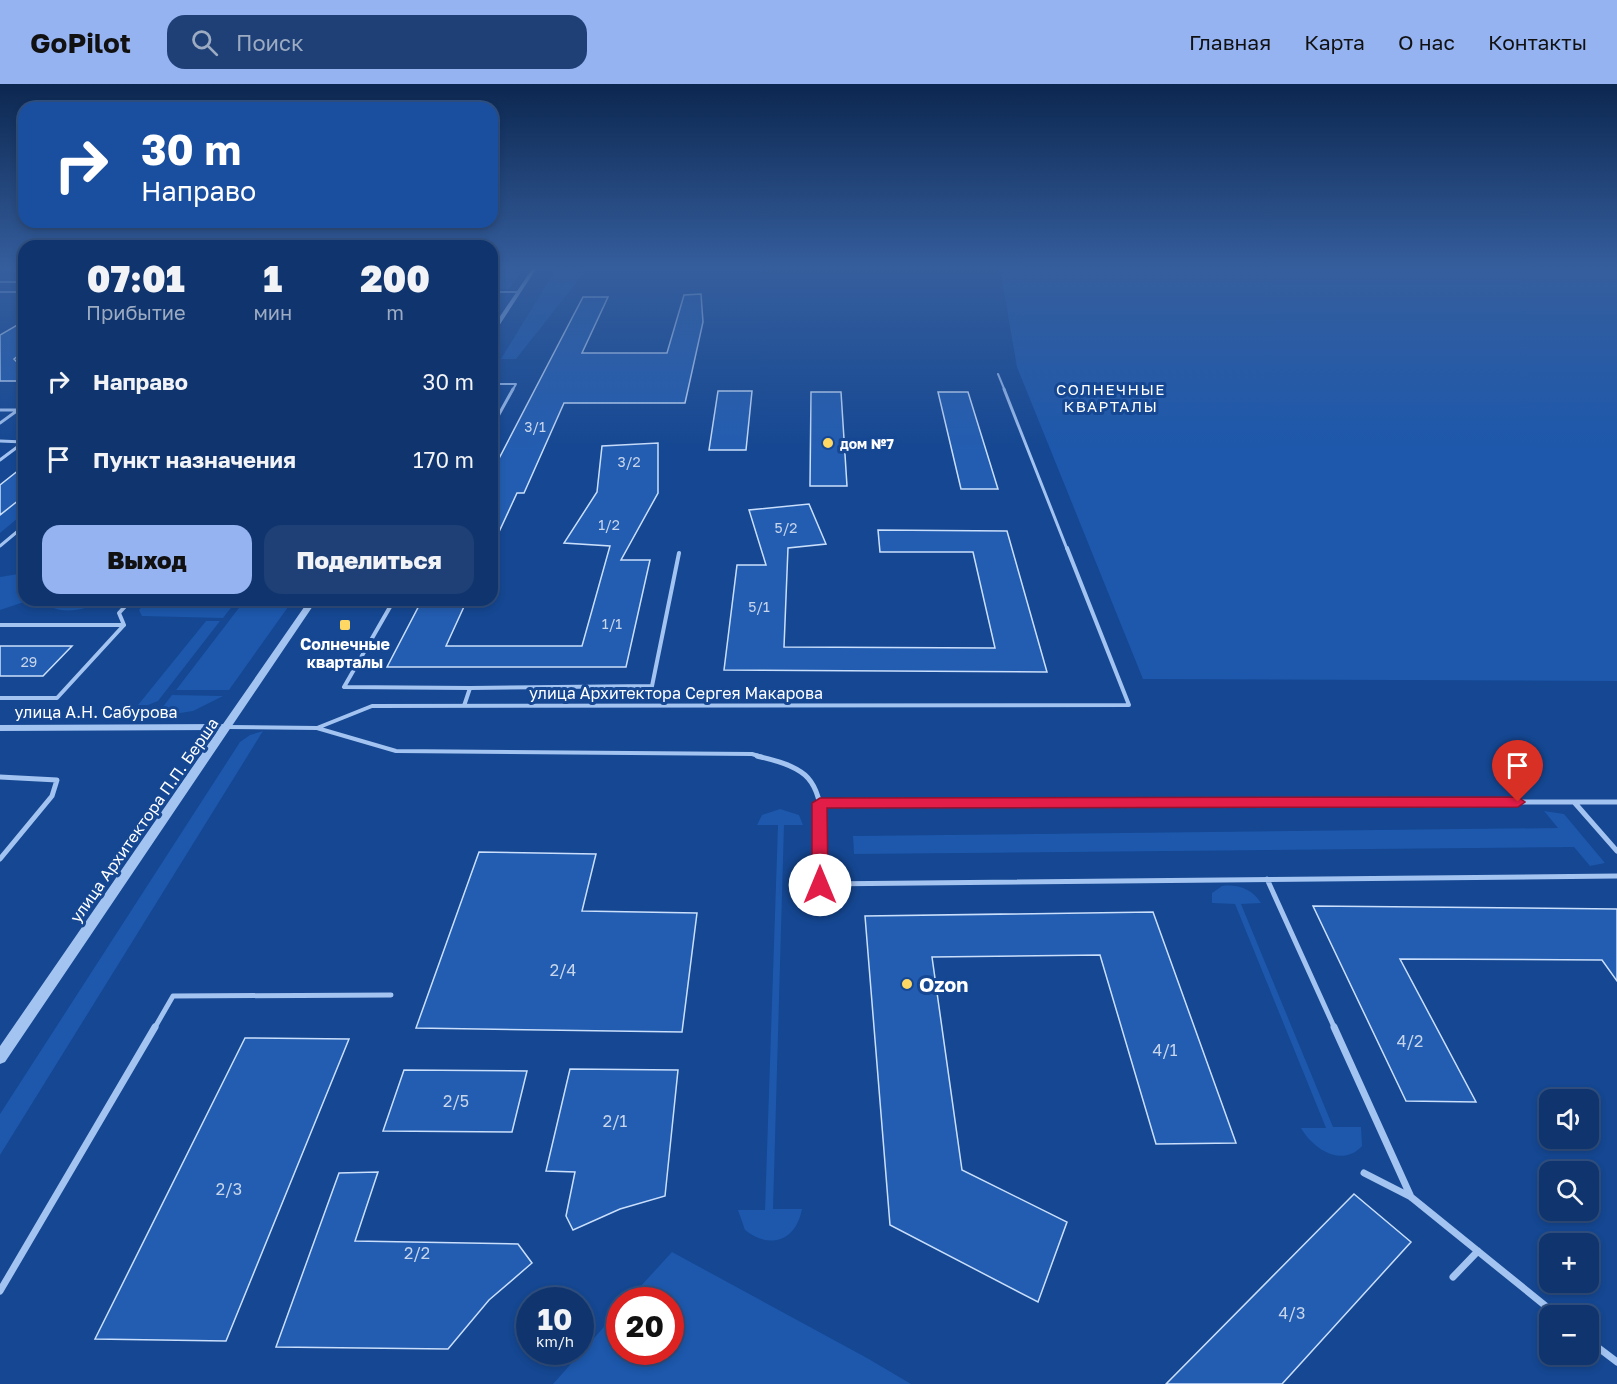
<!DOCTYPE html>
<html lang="ru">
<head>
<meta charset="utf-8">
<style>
  :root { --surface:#10356e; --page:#1e4076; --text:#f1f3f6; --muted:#9cabc2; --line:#305081; --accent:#95b2f1 }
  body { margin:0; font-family:"Golos Text",sans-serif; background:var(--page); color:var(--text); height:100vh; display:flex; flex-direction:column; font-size:22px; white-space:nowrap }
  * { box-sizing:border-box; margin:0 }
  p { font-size:20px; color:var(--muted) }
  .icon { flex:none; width:33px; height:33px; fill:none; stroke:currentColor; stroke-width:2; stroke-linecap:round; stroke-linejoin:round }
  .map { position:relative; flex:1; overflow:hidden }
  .panel { position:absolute; left:18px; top:156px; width:480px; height:366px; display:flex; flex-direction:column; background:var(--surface); border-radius:18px; box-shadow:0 3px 9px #0003,0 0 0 2px var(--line) }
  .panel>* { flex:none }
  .guide { position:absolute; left:18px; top:18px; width:480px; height:126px; border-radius:18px; box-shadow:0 3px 9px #0003,0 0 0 2px var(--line); background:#1a4fa0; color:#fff; overflow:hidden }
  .buttons { position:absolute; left:1539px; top:1005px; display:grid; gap:12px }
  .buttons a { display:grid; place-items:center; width:60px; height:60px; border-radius:12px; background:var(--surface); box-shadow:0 3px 9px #0003,0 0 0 2px var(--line); font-size:30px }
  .speed { position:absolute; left:516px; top:1203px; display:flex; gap:12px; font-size:30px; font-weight:700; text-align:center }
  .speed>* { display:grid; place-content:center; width:78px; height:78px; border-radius:50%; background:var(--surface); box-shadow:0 3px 9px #0003,0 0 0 2px var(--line); line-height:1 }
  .speed small { font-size:15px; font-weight:400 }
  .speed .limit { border:9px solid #d22; background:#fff; color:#111 }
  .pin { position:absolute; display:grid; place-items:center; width:51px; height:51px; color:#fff; margin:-62px -26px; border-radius:50% 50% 50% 0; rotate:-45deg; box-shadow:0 0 6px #0007 }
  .pin .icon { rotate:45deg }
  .me { position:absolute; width:66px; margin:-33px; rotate:0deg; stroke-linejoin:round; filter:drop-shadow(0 0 4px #0008) }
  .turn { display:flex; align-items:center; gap:21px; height:126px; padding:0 24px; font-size:27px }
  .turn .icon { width:78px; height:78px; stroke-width:2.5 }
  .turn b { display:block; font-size:42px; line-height:51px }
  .eta { display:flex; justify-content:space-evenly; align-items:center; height:102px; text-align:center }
  .eta b { font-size:36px; font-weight:800; line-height:42px }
  .cta { display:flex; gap:12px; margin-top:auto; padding:12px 24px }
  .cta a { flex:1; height:69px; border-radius:18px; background:var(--accent); color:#111; font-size:24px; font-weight:800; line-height:69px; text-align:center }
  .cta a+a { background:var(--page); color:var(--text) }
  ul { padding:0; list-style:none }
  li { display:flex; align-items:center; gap:18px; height:78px; padding:0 24px }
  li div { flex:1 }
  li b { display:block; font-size:22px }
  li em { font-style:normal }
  header { display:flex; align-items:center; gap:36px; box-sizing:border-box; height:84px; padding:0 30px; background:var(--accent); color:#111 }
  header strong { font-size:28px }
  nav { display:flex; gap:33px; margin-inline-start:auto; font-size:21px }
  .search { width:420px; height:54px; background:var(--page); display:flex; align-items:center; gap:15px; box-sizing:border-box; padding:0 21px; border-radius:18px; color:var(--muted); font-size:22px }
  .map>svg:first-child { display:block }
  .green { fill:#1d58ac }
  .building { fill:#235db1; stroke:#cadffc; stroke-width:1.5 }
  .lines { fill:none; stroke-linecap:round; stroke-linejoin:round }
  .service-far4 { stroke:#a3c3f1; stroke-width:2 }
  .service-far3 { stroke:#a3c3f1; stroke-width:3 }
  .service-far2 { stroke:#a3c3f1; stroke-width:4 }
  .service-far1 { stroke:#a3c3f1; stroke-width:5 }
  .service { stroke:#a3c3f1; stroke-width:7 }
  .tertiary { fill:#a3c3f1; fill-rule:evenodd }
  .route { fill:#e11d48; stroke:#92132f; stroke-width:1.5 }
  .poi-dot { fill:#ffd863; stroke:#154792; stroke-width:2 }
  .labels { text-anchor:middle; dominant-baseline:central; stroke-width:6; stroke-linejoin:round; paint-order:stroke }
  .number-label { font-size:14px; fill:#c8d6ec }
  .far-poi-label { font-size:14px; font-weight:bold; fill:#fff; stroke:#154792; text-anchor:start }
  .far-neighbourhood-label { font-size:15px; letter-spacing:1.5px; fill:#fff; stroke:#154792 }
  .poi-label { font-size:16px; font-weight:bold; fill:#fff; stroke:#154792 }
  .street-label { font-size:16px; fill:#fff; stroke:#154792 }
  .near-number-label { font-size:16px; fill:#c8d6ec }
  .near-poi-label { font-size:20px; font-weight:bold; fill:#fff; stroke:#154792; text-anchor:start }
</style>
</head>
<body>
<header>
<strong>GoPilot</strong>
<div class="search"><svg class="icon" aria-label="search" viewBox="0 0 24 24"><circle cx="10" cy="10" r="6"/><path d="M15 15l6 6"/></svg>Поиск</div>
<nav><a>Главная</a><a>Карта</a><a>О нас</a><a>Контакты</a></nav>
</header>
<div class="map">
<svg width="1617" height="1300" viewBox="0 0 1617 1300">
  <rect width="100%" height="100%" fill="#154792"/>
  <path class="green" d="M 494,185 L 523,185 L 509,205 L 492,206 L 492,187 Z
    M 556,185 L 587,185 L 516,275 L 501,275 Z
    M 1000,185 L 1617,185 L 1617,597 L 1143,595 L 1017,283 Z
    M 24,412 L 24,429 L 0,449 L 0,431 Z
    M 24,489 L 24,516 L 30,516 L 0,526 L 0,493 Z
    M 48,516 L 104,516 C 88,525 66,531 49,522 Z
    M 148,516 L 237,516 L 223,534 L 142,532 L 139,526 Z
    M 245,516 L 293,516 L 229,606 L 176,606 Z
    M 206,537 L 220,537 L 158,617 L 148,621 L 138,621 Z
    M 172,611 L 223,612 L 193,627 L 155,633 Z
    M 263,647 L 0,1071 L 0,1030 L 240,658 L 250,651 Z
    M 780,725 L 799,731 L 803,741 L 784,741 L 773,1125 L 802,1125 C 796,1157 770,1166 745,1146 L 738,1126 L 765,1126 L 778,741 L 757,741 L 762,731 Z
    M 1544,727 L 1564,730 L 1605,779 L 1590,782 L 1574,763 L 854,770 L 853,752 L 1558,744 Z
    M 1222,802 C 1238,800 1252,805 1261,819 L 1241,820 L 1333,1043 L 1361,1043 L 1362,1062 C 1342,1084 1313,1065 1301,1044 L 1326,1044 L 1235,820 L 1212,819 L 1212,809 Z
    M 672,1168 L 867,1274 L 911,1300 L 553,1300 L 619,1226 L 620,1268 L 670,1268 L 670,1216 L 628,1216 Z"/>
  <path class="building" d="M 701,210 L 703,238 L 685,319 L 564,319 L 524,409 L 517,409 L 492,463 L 492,388 L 583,213 L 608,213 L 582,269 L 667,269 L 684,211 Z
    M 24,237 L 24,267 L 14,275 L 17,278 L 24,274 L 24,297 L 0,297 L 0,251 Z
    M 718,307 L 752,307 L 746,366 L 709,366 Z
    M 811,308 L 841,308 L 847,402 L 810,402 Z
    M 938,308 L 968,308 L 998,405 L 961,405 Z
    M 658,359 L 658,409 L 621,476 L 650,476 L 626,583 L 387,583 L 422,516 L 467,516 L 446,562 L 582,562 L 610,462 L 564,459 L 597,408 L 602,362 Z
    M 24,382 L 24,412 L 0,431 L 0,401 Z
    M 809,420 L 826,460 L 788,464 L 784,563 L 995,564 L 973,468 L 880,468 L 878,446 L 1007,447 L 1047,588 L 724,586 L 737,481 L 766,481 L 749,426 Z
    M 0,562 L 72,562 L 43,592 L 0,592 Z
    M 479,768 L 596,770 L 582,827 L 697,829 L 682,948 L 416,944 Z
    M 1313,822 L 1617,825 L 1617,897 L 1602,876 L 1400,875 L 1476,1018 L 1406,1017 Z
    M 1153,828 L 1236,1059 L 1156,1060 L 1100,871 L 932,873 L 962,1086 L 1067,1138 L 1038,1218 L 890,1141 L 865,832 Z
    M 245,954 L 349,955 L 226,1257 L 95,1255 Z
    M 570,985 L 678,986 L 665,1112 L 620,1125 L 573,1146 L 566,1132 L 575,1088 L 546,1087 Z
    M 404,986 L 527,987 L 512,1048 L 383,1047 Z
    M 378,1088 L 355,1157 L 518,1160 L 532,1179 L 489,1216 L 448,1265 L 276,1263 L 339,1089 Z
    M 1354,1110 L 1411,1158 L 1282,1300 L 1166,1300 Z"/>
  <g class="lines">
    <path class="service-far4" d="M 0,198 L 24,198
      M 0,208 L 24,208
      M 492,208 L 518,208
      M 17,275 L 24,270
      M 998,290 L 1005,307
      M 492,300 L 516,300 L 512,307"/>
    <path class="service-far3" d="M 1004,305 L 1067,465
      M 0,326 L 18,326 L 0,339
      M 492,343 L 513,305
      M 0,357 L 24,358
      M 0,376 L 24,358
      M 0,462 L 24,442"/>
    <path class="service-far2" d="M 394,516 L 344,603 L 470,604 L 464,622
      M 0,541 L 124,541
      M 124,541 L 119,529 L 131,516
      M 470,604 L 652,602 L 679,469
      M 0,614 L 57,614 L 124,541
      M 228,643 L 317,644 L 372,622 L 1129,621 L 1067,464
      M 317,644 L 396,667 L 752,670 L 762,673"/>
    <path class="service-far1" d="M 757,672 C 773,676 792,680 805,691 C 830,713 821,770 820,800 L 1617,792
      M 0,693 L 57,696 L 52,712 L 0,775
      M 1574,718 L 1617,718
      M 820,719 L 1574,718 L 1617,767
      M 1267,795 L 1335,945
      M 154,945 L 173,912 L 391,911"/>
    <path class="service" d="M 1334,943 L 1411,1113
      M 1364,1089 L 1411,1113 L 1558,1232
      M 1453,1193 L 1478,1167
      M 0,1207 L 155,943
      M 1588,1256 L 1617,1278"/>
    <path class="tertiary" d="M 532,185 L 536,185 L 495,248 L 492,250 L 492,244 Z
      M 309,516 L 317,516 L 5,978 L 0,980 L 0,962 L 218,646 L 0,647 L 0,641 L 223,640 Z"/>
  </g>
  <linearGradient id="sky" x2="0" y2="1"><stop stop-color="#0c2750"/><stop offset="0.5" stop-color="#355e9d"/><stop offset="1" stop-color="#355e9d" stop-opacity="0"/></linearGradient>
  <rect width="1617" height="367" fill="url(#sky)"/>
  <path class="route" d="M 1518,713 L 1525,718 L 1518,723 L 827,724 L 828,801 L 826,805 L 814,805 L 812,801 L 812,719 L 820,714 Z"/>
  <g class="poi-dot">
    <circle cx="828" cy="359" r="6"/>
    <rect x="339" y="535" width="12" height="12" rx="3"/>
    <circle cx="907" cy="900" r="6"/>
  </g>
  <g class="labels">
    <g class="number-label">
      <text x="535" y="342">3/1</text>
      <text x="629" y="377">3/2</text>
      <text x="609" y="440">1/2</text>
      <text x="786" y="443">5/2</text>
      <text x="759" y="522">5/1</text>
      <text x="612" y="539">1/1</text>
      <text x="29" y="577">29</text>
    </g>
    <g class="far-poi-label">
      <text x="840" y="359">дом №7</text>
    </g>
    <g class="far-neighbourhood-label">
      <text x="1111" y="305">СОЛНЕЧНЫЕ<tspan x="1111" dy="17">КВАРТАЛЫ</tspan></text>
    </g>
    <g class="poi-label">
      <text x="345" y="560">Солнечные<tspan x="345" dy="18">кварталы</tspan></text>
    </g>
    <g class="street-label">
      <text x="676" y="609">улица Архитектора Сергея Макарова</text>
      <text x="96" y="628">улица А.Н. Сабурова</text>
      <text transform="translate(144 736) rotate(-55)">улица Архитектора П.П. Берша</text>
    </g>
    <g class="near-number-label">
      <text x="563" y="886">2/4</text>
      <text x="1410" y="957">4/2</text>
      <text x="1165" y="966">4/1</text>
      <text x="456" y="1017">2/5</text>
      <text x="615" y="1037">2/1</text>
      <text x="229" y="1105">2/3</text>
      <text x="417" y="1169">2/2</text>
      <text x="1292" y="1229">4/3</text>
    </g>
    <g class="near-poi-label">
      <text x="919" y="900">Ozon</text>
    </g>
  </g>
</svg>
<div class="buttons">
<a><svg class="icon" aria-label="sound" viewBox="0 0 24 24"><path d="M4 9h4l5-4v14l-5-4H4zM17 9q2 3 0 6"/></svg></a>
<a><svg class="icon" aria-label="search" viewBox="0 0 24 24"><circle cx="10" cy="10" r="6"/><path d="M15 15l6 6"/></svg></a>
<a>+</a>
<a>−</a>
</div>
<div class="speed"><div>10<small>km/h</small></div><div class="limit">20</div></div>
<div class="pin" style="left:1518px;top:718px;background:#d93025"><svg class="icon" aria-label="arrive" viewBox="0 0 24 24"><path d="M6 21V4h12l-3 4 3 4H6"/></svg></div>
<svg class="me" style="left:820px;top:801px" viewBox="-20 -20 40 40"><circle r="19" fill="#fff"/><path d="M0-13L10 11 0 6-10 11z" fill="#e11d48"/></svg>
<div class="guide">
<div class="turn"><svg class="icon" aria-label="right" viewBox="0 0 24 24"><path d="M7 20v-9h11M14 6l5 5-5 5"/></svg><div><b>30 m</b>Направо</div></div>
</div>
<section class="panel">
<div class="eta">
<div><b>07:01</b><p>Прибытие</p></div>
<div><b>1</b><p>мин</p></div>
<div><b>200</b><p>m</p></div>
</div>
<ul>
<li><svg class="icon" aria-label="right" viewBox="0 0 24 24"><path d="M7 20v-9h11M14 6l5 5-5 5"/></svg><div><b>Направо</b></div><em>30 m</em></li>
<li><svg class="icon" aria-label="arrive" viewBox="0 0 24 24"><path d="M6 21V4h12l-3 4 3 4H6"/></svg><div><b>Пункт назначения</b></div><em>170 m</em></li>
</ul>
<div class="cta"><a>Выход</a><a>Поделиться</a></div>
</section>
</div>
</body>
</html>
